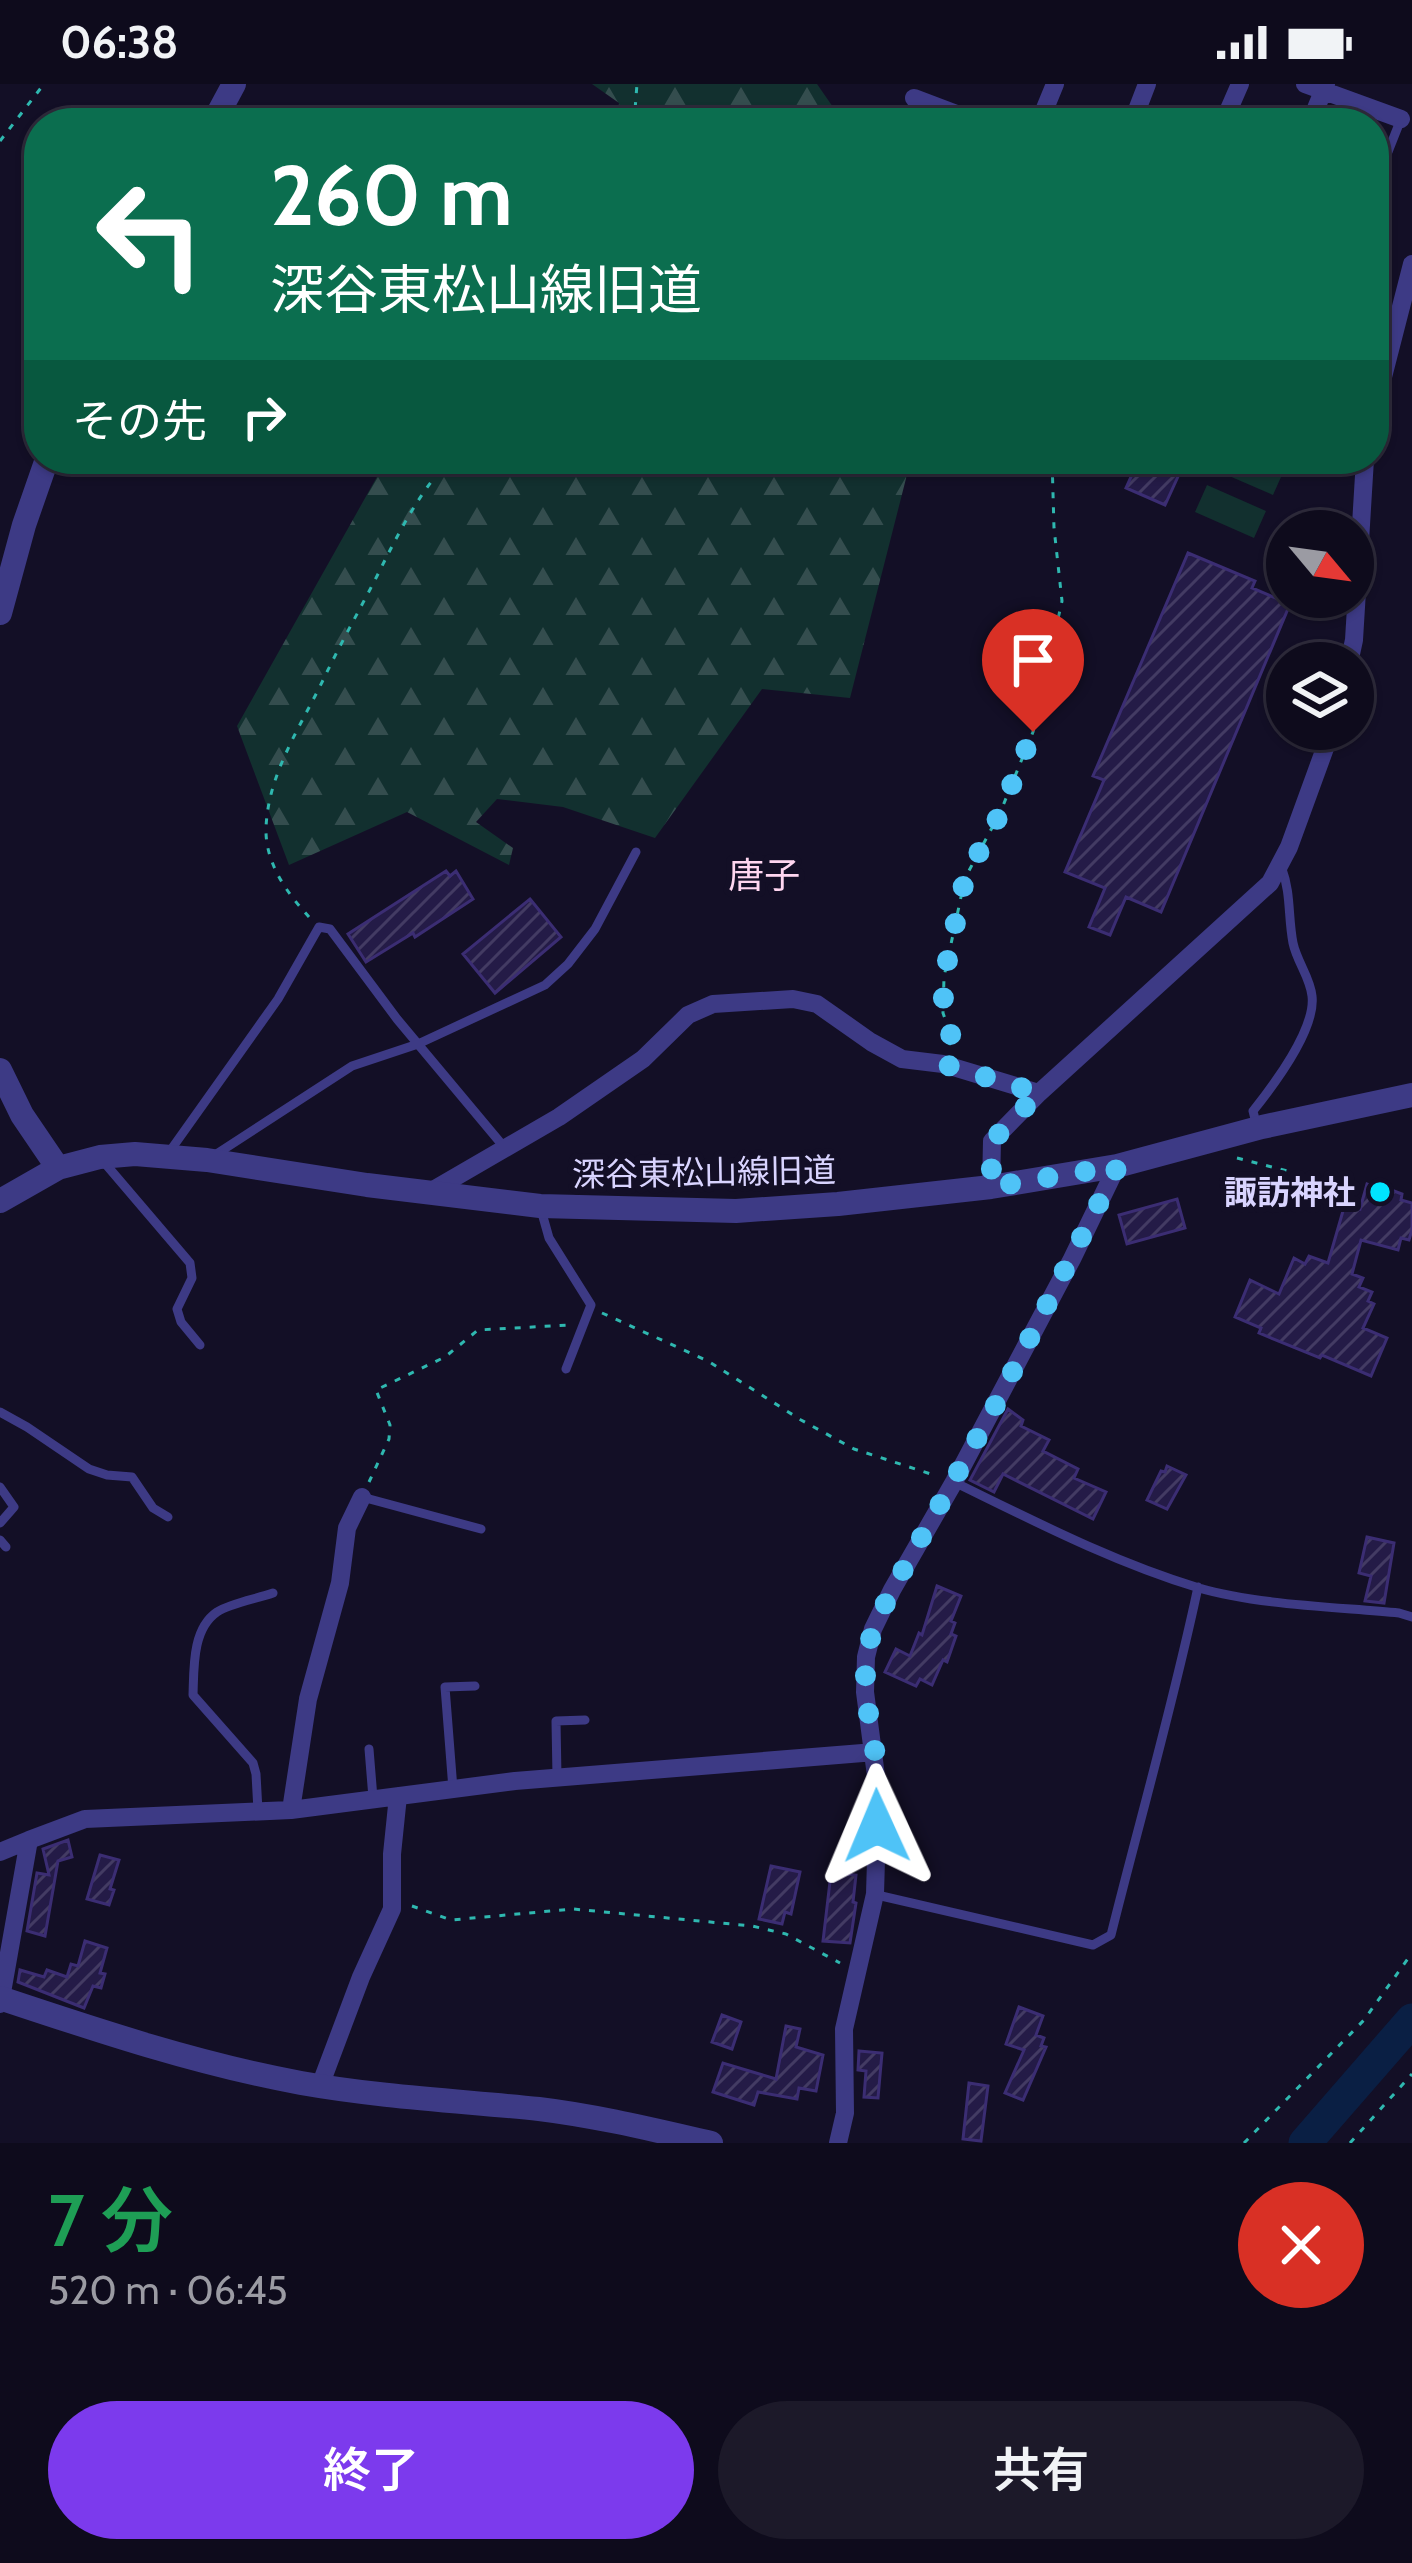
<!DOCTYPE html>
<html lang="ja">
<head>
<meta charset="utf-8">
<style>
  :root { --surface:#0e0b1c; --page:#1c1929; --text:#f1f3f6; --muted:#9b9ba3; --line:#2e2b3b; --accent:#7c3aed }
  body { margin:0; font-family:Cabin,"Noto Sans JP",sans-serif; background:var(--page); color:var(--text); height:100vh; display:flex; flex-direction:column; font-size:45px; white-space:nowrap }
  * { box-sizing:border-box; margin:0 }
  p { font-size:39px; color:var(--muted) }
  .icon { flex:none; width:66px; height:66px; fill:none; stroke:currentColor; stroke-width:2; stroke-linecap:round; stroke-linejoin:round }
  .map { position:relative; height:2059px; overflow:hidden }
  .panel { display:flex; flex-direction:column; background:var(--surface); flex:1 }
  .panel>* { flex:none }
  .banner { position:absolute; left:24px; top:24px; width:1365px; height:366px; border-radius:48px; box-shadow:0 3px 9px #0004,0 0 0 3px var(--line); background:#0b6e4f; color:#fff; overflow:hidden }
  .needle { width:78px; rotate:119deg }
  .buttons { position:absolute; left:1266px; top:426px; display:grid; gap:24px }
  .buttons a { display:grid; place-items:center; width:108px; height:108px; border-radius:50%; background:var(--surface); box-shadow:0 3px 9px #0004,0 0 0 3px var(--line); font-size:60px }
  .pin { position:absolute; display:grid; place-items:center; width:102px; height:102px; color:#fff; margin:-123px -51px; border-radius:50% 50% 50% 0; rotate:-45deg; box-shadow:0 0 12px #0007 }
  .pin .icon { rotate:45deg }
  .me { position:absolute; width:132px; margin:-66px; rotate:359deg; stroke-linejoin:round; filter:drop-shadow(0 0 9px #0008) }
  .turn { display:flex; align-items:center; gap:42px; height:252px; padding:0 48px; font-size:54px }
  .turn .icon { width:156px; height:156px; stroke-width:2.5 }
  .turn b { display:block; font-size:84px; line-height:102px }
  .then { display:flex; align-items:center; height:114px; padding:0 48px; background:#0003; gap:24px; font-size:45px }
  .round { display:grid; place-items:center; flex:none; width:126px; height:126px; border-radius:63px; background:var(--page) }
  .headline { display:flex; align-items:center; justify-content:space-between; height:204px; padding:0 48px }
  h1 { font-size:72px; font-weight:600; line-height:90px; color:#1e9e55 }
  .primary-button { display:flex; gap:24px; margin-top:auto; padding:24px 48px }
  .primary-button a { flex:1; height:138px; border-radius:72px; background:var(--accent); color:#fff; font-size:48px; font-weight:600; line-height:138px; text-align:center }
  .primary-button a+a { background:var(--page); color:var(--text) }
  .status { display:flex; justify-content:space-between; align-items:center; height:84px; padding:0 60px; background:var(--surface); direction:ltr }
  .status svg { height:33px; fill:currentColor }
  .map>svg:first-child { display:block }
  .green { fill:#12302f }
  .forest { fill:url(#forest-firs) }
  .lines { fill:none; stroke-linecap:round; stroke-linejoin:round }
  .river { stroke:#0a1f44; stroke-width:33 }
  .building { fill:url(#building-hatch); stroke:#3b2d73; stroke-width:3 }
  .path { stroke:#2fb8b0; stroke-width:3; stroke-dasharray:6 9; stroke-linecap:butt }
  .service { stroke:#3d3a85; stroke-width:9 }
  .minor { stroke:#3d3a85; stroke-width:18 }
  .tertiary { stroke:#3d3a85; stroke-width:24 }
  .route { stroke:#4fc3f7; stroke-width:21; stroke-dasharray:0 37.8 }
  .poi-dot { fill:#00e5ff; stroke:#130f26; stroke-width:4.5 }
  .labels { text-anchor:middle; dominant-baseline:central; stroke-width:12; stroke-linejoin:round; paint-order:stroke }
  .street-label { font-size:33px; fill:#d9d4ff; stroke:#130f26 }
  .poi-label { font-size:33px; font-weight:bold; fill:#d9d4ff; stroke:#130f26; text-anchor:end }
  .neighbourhood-label { font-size:36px; fill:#ffd6f0; stroke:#130f26 }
</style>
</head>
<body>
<div class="status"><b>06:38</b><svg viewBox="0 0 49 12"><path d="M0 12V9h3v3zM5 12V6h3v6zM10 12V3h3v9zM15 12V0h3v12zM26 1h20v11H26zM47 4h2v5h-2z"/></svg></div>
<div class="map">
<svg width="1412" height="2059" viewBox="0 0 1412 2059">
  <defs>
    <pattern id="forest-firs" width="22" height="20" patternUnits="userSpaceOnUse" patternTransform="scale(3)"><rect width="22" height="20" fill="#12302f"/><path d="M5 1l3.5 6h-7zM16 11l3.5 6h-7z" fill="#344d4e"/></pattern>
    <pattern id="building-hatch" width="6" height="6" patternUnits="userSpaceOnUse" patternTransform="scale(3)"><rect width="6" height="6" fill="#241b47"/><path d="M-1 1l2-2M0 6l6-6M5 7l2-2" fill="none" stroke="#433b63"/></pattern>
  </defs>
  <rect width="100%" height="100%" fill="#130f26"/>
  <path class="green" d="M 1217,375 L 1265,375 L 1285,384 L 1273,411 L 1213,385 Z
    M 1207,401 L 1266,427 L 1254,454 L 1195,428 Z"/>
  <path class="forest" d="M 592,0 L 817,0 L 844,39 L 617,39 L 619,19 Z
    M 387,375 L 911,375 L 850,614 L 762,605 L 655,754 L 563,723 L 497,715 L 476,738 L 513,764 L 509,781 L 407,728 L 289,781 L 237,642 Z"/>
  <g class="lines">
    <path class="river" d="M 1305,2059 L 1412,1936"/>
  </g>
  <path class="building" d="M 1139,375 L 1186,375 L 1165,421 L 1126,404 Z
    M 1188,469 L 1255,497 L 1252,504 L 1290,520 L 1161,828 L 1126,813 L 1110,851 L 1089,843 L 1105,804 L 1065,788 L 1104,696 L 1093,692 Z
    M 446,787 L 450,792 L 456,787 L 473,815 L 415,853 L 413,849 L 366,878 L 348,850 Z
    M 530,815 L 561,853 L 495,909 L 463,870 Z
    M 1373,1099 L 1402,1110 L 1401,1116 L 1412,1119 L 1412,1146 L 1409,1156 L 1401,1154 L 1398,1166 L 1361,1156 L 1352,1190 L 1363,1194 L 1359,1203 L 1372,1208 L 1368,1217 L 1374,1220 L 1363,1244 L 1387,1254 L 1371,1292 L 1322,1271 L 1320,1274 L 1259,1249 L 1261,1244 L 1235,1233 L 1250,1196 L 1279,1210 L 1294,1174 L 1305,1180 L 1309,1172 L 1328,1179 L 1345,1120 L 1360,1125 L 1367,1100 L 1372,1102 Z
    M 1177,1115 L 1185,1144 L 1127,1160 L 1119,1131 Z
    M 1008,1325 L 1023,1336 L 1021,1342 L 1049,1356 L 1043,1367 L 1078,1385 L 1074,1394 L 1106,1408 L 1093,1435 L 1003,1390 L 994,1408 L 970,1396 Z
    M 1167,1382 L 1186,1391 L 1167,1425 L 1147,1416 L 1161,1387 L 1165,1388 Z
    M 1367,1453 L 1394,1459 L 1384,1519 L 1365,1517 L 1371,1492 L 1359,1489 Z
    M 937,1502 L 961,1512 L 951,1537 L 955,1539 L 951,1550 L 956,1552 L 947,1578 L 943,1576 L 932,1601 L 920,1595 L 916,1602 L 885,1588 L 896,1565 L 910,1572 L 919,1549 L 922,1551 Z
    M 68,1756 L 72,1773 L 58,1777 L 45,1852 L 27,1847 L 37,1789 L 49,1791 L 43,1765 Z
    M 100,1771 L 119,1776 L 110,1805 L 114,1806 L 109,1821 L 87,1815 Z
    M 771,1782 L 800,1788 L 791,1830 L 785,1828 L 782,1840 L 759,1835 Z
    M 831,1789 L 856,1791 L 853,1818 L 856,1819 L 850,1859 L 823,1857 Z
    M 85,1857 L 107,1864 L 100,1889 L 105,1890 L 101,1904 L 93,1902 L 84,1924 L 18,1898 L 20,1886 L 44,1893 L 47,1886 L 67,1893 L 71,1880 L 78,1882 Z
    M 1019,1923 L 1043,1932 L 1036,1951 L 1044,1954 L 1041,1962 L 1046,1963 L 1023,2016 L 1005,2009 L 1024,1966 L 1006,1960 Z
    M 722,1931 L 741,1938 L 732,1965 L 712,1958 Z
    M 786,1942 L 800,1945 L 796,1963 L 823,1971 L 816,2007 L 799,2004 L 797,2015 L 758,2008 L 754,2021 L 713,2008 L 723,1979 L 776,1995 Z
    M 859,1967 L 882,1969 L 878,2014 L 864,2013 L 866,1987 L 858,1986 Z
    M 969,1999 L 988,2002 L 981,2057 L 963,2055 Z"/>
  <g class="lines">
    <path class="path" d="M 634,39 L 637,0
      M 0,57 L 44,0
      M 309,833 C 287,809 265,779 266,744 C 268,688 303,639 326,590 C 342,557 360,525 377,492 C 398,450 418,410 450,375
      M 949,961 L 952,954 L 943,929 L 944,893 L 965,794 L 1000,729 L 1033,648 L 1062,517 L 1054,444 L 1052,375
      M 1237,1074 L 1357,1105
      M 602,1229 L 708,1277 L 801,1336 L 854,1365 L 937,1392
      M 369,1398 L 389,1355 L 390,1341 L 376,1306 L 445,1273 L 478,1246 L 568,1241
      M 412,1822 L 451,1836 L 573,1825 L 752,1842 L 786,1850 L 840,1879
      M 1244,2059 L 1364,1936 L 1412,1869
      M 1350,2059 L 1412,1990"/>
    <path class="service" d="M 1374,103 L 1401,35
      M 1256,1039 L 1253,1027 C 1273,1002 1316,945 1312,912 C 1310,893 1297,878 1293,859 C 1288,833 1291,809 1282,785
      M 170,1067 L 278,915 L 319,843 L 330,845 L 397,935 L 504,1063
      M 215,1071 L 352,982 L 418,960 L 545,901 L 568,880 L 595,845 L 636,768
      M 103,1077 L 190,1179 L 192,1194 L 177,1225 L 181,1238 L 200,1261
      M 540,1122 L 549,1154 L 591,1221 L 566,1285
      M 0,1328 L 27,1343 L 89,1385 L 107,1391 L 132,1393 L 153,1424 L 168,1433
      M 954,1398 C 1034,1437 1113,1478 1199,1504 C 1257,1521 1337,1523 1399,1529 L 1412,1533
      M 0,1403 L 14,1423 L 0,1439
      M 362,1413 L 481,1445
      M 0,1456 L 6,1463
      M 369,1665 L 373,1714
      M 557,1693 L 556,1637 L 585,1636
      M 453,1705 L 445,1603 L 475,1602
      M 258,1727 L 256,1690 L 253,1679 L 193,1611 C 194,1584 192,1545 217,1528 C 231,1519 256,1515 273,1509
      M 877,1811 L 1093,1861 L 1111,1851 C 1140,1735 1173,1621 1198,1503"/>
    <path class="minor" d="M 1305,0 L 1401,35
      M 914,14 L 980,39
      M 1039,39 L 1055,0
      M 1132,39 L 1147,0
      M 1223,39 L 1240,0
      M 1310,39 L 1326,0
      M 1374,328 L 1412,180
      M 1349,579 L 1354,556 L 1365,375
      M 991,1103 L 992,1057 L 1039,1009 L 1270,799 L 1289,763 L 1332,645
      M 428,1109 L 559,1033 L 643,975 L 688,931 L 713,920 L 793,915 L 817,920 L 871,958 L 902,975 L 943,980 L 1039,1009
      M 291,1726 L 308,1615 L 340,1499 L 347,1444 L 362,1413
      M 29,1756 L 85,1735 L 291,1726 L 515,1697 L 875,1668
      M 0,1768 L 29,1756 L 0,1920
      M 320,2002 L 361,1893 L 392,1825 L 392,1770 L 398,1712
      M 838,2059 L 845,2029 L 844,1945 L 875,1810 L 878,1707 L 865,1608 L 866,1573 L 873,1545 L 892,1506 L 954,1398 L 1072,1175 L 1117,1082"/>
    <path class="tertiary" d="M 213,39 L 234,0
      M 0,529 L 24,441 L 47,375
      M 0,986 L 22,1031 L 58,1084
      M 0,1117 L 58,1084 L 100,1073 L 135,1070 L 207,1076 L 367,1101 L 540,1122 L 736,1127 L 838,1120 L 991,1103 L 1117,1082 L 1262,1043 L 1412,1011
      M 0,1914 C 99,1947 198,1980 301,1999 C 380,2013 460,2017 539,2025 C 597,2032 654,2046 711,2059"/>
  </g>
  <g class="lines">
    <path class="route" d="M 877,1742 L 875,1668 L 865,1608 L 866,1573 L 873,1545 L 892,1506 L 994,1324 L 1118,1082 L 991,1103 L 992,1057 L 1039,1009 L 943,980 L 952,954 L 943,929 L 944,893 L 965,794 L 1000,730 L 1033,648"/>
  </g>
  <circle class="poi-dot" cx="1380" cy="1108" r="12"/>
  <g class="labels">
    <g class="street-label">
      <text transform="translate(704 1088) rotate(-1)">深谷東松山線旧道</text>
    </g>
    <g class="poi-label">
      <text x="1356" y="1108">諏訪神社</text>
    </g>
    <g class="neighbourhood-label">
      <text x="764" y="791">唐子</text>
    </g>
  </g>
</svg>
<div class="buttons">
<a><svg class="needle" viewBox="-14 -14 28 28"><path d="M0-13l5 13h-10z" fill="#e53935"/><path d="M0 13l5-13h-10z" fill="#9b9ba3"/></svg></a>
<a><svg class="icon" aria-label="layers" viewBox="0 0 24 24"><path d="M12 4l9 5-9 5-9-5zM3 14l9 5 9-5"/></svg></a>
</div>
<div class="pin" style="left:1033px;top:648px;background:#d93025"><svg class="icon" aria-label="arrive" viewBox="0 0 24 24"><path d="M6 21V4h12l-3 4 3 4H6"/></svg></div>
<svg class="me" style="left:877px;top:1742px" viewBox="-20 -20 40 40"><path d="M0-17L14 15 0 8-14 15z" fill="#4fc3f7" stroke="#fff" stroke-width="4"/></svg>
<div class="banner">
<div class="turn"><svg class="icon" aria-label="left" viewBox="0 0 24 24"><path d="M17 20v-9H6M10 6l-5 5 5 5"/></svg><div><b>260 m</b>深谷東松山線旧道</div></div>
<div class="then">その先<svg class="icon" aria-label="right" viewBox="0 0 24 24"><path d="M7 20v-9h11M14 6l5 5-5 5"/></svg></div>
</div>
</div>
<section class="panel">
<div class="headline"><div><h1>7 分</h1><p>520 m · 06:45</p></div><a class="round" style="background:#d93025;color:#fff"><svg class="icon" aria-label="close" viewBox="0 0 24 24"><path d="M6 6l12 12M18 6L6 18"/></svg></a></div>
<div class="primary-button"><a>終了</a><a>共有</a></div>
</section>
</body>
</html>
